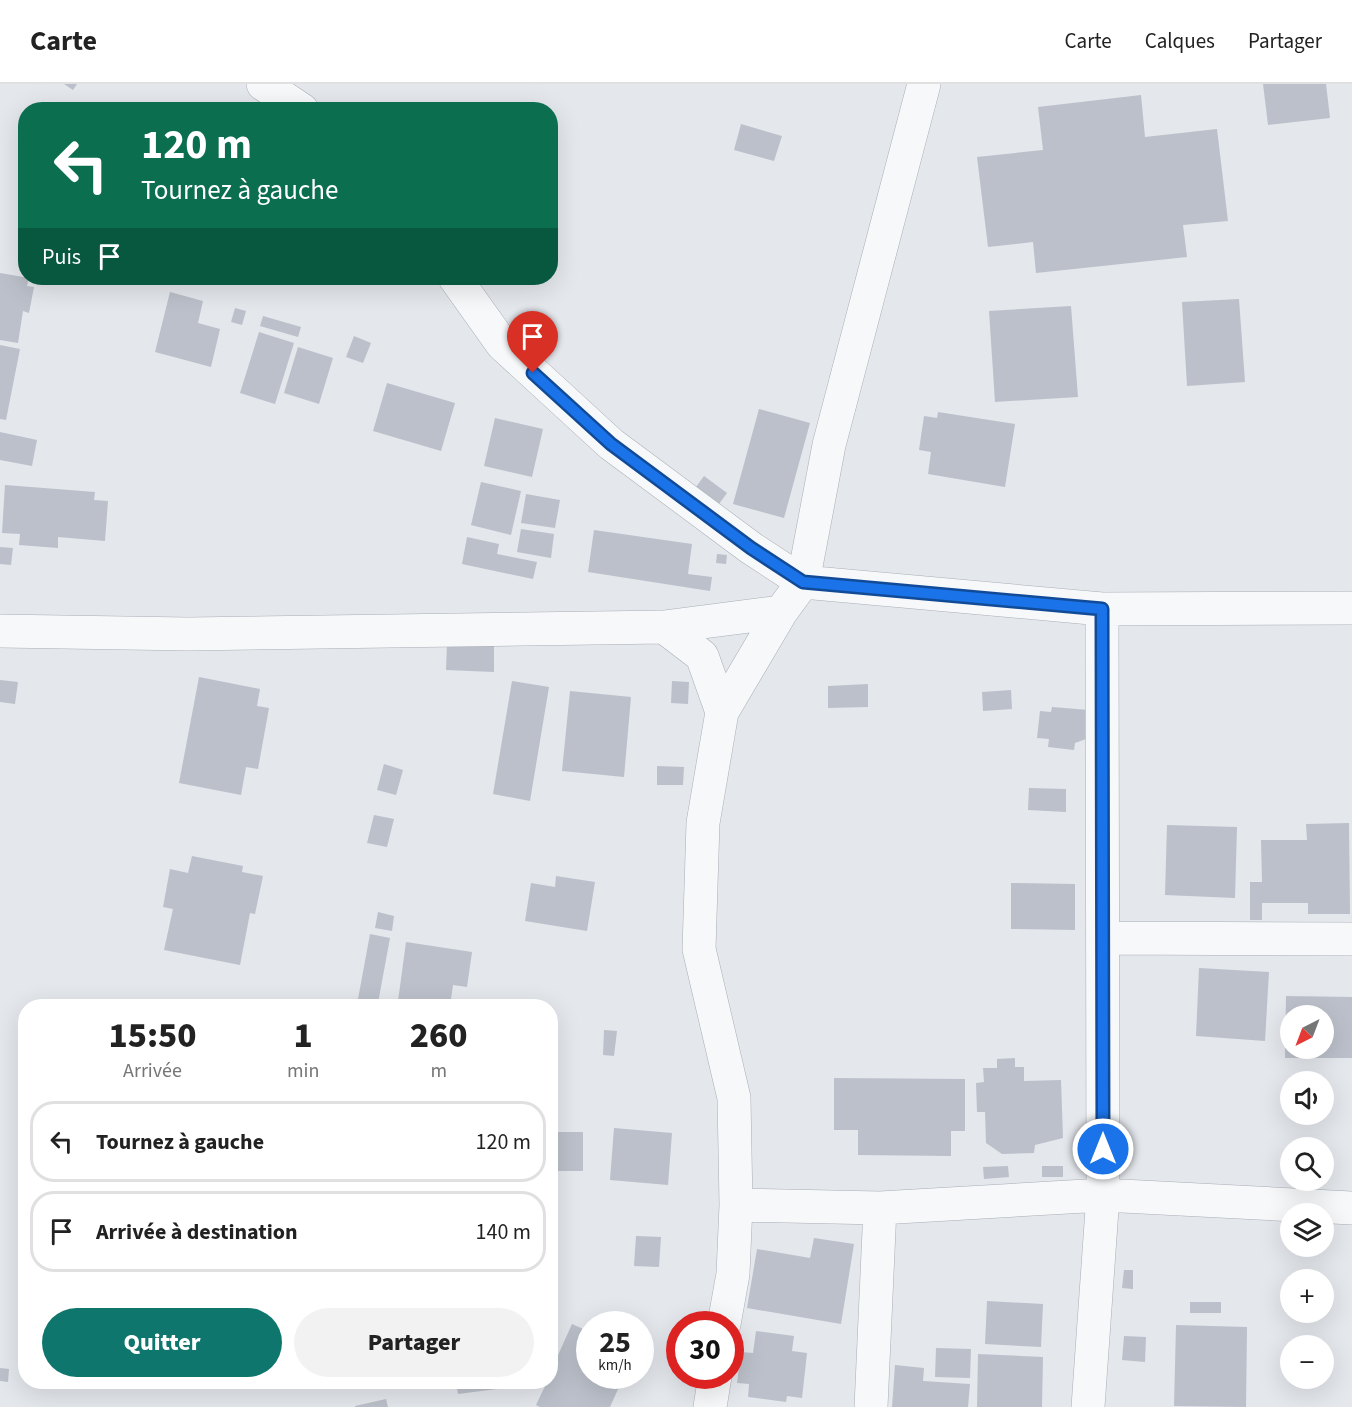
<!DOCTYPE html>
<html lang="fr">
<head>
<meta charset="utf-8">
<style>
  :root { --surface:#fff; --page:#f2f2f2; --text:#222; --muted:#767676; --line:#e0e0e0; --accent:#0f766e }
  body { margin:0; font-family:"Source Sans 3",sans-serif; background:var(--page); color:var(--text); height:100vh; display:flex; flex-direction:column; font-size:22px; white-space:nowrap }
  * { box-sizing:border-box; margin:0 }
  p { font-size:20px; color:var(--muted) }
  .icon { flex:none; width:33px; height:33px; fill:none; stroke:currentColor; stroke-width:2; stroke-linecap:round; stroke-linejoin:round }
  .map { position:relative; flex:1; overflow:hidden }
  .drawer { position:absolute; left:18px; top:915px; width:540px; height:390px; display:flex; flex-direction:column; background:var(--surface); border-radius:24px; box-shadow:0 6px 24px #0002 }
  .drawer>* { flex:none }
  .hud { position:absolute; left:18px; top:18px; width:540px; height:183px; border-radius:24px; box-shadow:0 6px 24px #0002; background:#0b6e4f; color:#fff; overflow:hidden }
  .needle { width:39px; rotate:222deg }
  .controls { position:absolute; left:1280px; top:921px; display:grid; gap:12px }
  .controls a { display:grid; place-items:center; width:54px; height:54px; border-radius:50%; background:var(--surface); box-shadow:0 6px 24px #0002; font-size:30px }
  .speed { position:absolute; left:576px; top:1227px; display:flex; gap:12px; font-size:30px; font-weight:700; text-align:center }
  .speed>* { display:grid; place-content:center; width:78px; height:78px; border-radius:50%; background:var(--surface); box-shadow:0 6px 24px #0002; line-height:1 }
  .speed small { font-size:15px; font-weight:400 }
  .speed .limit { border:9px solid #d22; background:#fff; color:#111 }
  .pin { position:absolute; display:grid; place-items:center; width:51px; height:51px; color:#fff; margin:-62px -26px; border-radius:50% 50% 50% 0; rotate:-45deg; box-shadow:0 0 6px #0007 }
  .pin .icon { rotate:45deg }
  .me { position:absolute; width:66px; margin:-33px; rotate:0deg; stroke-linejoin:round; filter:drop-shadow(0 0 4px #0008) }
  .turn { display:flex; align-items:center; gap:21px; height:126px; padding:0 24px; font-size:27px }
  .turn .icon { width:78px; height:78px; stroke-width:2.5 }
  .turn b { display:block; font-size:42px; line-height:51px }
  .then { display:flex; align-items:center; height:57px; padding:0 24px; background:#0003; gap:12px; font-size:22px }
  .eta { display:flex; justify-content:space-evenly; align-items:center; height:102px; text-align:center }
  .eta b { font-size:36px; font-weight:800; line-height:42px }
  .action { display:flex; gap:12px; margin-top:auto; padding:12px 24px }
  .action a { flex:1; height:69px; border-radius:36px; background:var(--accent); color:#fff; font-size:24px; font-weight:800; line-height:69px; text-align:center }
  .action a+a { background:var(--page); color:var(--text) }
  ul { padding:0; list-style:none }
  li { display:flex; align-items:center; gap:18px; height:81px; margin:0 12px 9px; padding:0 12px; border:3px solid var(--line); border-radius:24px }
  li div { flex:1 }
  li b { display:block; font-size:22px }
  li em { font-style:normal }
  header { display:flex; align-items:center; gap:36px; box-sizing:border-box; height:84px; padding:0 30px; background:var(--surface); border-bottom:2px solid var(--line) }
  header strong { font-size:28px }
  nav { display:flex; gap:33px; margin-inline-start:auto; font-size:21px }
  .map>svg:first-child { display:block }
  .building { fill:#bbc0ca; fill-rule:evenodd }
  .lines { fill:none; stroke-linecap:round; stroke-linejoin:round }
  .minor-casing { stroke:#a9aeb7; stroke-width:34 }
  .minor { stroke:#f7f8fa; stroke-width:33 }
  .route-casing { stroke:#114b97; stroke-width:15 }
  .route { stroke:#1a73e8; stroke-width:10 }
</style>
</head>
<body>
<header>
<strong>Carte</strong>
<nav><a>Carte</a><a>Calques</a><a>Partager</a></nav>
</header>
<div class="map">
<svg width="1352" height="1323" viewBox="0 0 1352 1323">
  <rect width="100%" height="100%" fill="#e4e7ec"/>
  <path class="building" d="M 64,0 L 77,0 L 73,6 Z
    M 1263,0 L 1326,0 L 1330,34 L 1268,41 Z
    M 1141,11 L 1145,53 L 1217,45 L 1228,137 L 1183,141 L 1187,173 L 1036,189 L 1033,158 L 988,163 L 977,73 L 1043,66 L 1038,23 Z
    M 741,40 L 782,52 L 774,77 L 734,66 Z
    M 0,189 L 29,194 L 27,202 L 34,203 L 29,229 L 23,227 L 18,259 L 0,256 Z
    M 170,208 L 203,217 L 198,239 L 220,245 L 211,283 L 155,268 Z
    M 1239,215 L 1245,298 L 1187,302 L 1182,218 Z
    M 1071,222 L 1078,313 L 995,318 L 989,227 Z
    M 235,224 L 246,227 L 242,241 L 231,238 Z
    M 263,232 L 301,243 L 298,253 L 260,242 Z
    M 259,248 L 294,259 L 275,320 L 240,309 Z
    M 354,252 L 371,259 L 363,279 L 346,273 Z
    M 0,261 L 20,265 L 6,336 L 0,335 Z
    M 298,263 L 333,274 L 319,320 L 284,309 Z
    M 387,299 L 455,319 L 441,367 L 373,347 Z
    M 759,325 L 810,339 L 784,434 L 733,420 Z
    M 938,328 L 1015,340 L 1005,403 L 928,390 L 931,368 L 919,366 L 924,332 L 937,334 Z
    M 495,334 L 543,345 L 532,393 L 484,382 Z
    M 0,348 L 37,356 L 32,382 L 0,376 Z
    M 704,392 L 727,409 L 719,420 L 696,403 Z
    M 481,398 L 521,407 L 511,451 L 471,441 Z
    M 5,401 L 95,408 L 94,416 L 108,417 L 105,457 L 58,453 L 58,464 L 19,461 L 20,450 L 2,449 Z
    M 526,410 L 560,416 L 555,444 L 521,439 Z
    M 521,445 L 554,450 L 551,474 L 517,468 Z
    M 594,446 L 692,460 L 688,490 L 712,493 L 710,507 L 588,488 Z
    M 467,453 L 499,460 L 497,470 L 537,478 L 533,495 L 462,480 Z
    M 0,463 L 13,464 L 11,481 L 0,480 Z
    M 717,470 L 727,471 L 726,480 L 716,479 Z
    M 447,560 L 494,562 L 494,588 L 446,586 Z
    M 199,593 L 260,605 L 257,622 L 269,624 L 258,685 L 246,683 L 241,711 L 179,699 Z
    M 0,596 L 18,598 L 15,620 L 0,618 Z
    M 512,597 L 549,603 L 530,717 L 493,710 Z
    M 672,597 L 689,598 L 688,620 L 671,619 Z
    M 868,600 L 868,623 L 828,624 L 828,602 Z
    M 1011,606 L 1012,625 L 983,627 L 982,608 Z
    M 570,607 L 631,613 L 624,693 L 562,687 Z
    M 1052,623 L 1089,626 L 1086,655 L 1075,659 L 1074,666 L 1048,663 L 1049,655 L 1037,654 L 1040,627 L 1051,628 Z
    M 384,680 L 403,686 L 396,711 L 377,706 Z
    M 657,682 L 684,683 L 683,701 L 657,701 Z
    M 1029,704 L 1066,705 L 1066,728 L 1028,726 Z
    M 374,731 L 394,735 L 387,763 L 367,759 Z
    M 1349,739 L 1350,830 L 1308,830 L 1308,819 L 1262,819 L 1262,836 L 1250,836 L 1250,798 L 1262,798 L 1261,756 L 1307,756 L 1306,740 Z
    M 1167,741 L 1237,743 L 1235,814 L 1165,811 Z
    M 192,772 L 243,782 L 242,788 L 263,792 L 255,830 L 250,829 L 240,881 L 164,866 L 173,825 L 163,823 L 170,785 L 188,789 Z
    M 556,792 L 595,798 L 587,847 L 525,837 L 531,799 L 555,803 Z
    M 1011,799 L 1075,800 L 1075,846 L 1011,845 Z
    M 378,828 L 394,832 L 392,847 L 375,844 Z
    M 370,850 L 390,854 L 378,919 L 358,915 Z
    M 406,858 L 472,868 L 467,903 L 453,901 L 450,922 L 407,922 L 407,918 L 398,917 Z
    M 1199,884 L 1269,888 L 1265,957 L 1196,952 Z
    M 1286,912 L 1352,913 L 1352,974 L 1285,974 ZM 1290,932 L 1323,932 L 1323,964 L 1290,964 Z
    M 604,946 L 617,947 L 614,972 L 603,971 Z
    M 1015,974 L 1015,983 L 1024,983 L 1024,997 L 1061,996 L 1063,1054 L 1035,1061 L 1034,1069 L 1002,1070 L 986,1059 L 985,1028 L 977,1028 L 976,999 L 984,998 L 983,984 L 997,984 L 997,975 Z
    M 834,994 L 965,995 L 965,1047 L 951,1047 L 951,1072 L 858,1071 L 858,1046 L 834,1046 Z
    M 614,1044 L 672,1049 L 668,1101 L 610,1096 Z
    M 550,1048 L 583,1048 L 583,1087 L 550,1087 Z
    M 1307,1058 L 1318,1059 L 1318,1064 L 1307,1064 Z
    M 1008,1082 L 1009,1093 L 984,1095 L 983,1083 Z
    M 1042,1082 L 1063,1082 L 1063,1093 L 1042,1093 Z
    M 636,1152 L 661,1153 L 659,1183 L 634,1182 Z
    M 814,1154 L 854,1160 L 841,1240 L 747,1224 L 757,1165 L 810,1174 Z
    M 1124,1186 L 1133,1186 L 1133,1205 L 1122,1204 Z
    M 987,1217 L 1043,1220 L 1041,1263 L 985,1260 Z
    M 1190,1218 L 1221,1218 L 1221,1229 L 1190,1229 Z
    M 572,1240 L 590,1248 L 590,1292 L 624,1292 L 610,1323 L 540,1323 L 536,1321 L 547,1298 L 550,1298 L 550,1289 Z
    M 1176,1241 L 1247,1243 L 1246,1323 L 1174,1322 Z
    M 756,1247 L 794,1252 L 792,1267 L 807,1269 L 802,1314 L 787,1312 L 786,1318 L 748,1313 L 749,1300 L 737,1299 L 741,1268 L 753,1269 Z
    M 1124,1252 L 1146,1253 L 1145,1278 L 1122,1276 Z
    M 936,1264 L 971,1265 L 970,1294 L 935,1293 Z
    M 978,1270 L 1043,1273 L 1042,1323 L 977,1323 Z
    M 895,1281 L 924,1284 L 923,1297 L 970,1300 L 968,1323 L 892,1323 Z
    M 0,1284 L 9,1285 L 8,1298 L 0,1297 Z
    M 456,1298 L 496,1298 L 497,1305 L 458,1310 Z
    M 386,1315 L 388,1323 L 355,1323 L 355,1322 Z"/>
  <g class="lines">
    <g class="minor-casing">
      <path id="minor" d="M 263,0 L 302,26
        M 455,194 L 502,260 L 611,360 L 751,464 L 803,498 L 1102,525 L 1352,524
        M 664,543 L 781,528
        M 0,547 L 188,550 L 664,543 L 702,572 L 722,628
        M 1103,854 L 1352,855
        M 736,1121 L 880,1124 L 1103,1111 L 1352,1124
        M 724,1240 L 733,1190 L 736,1121 L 734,1014 L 699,865 L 703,739 L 722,628 L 781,528 L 803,498 L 829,361 L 924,0
        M 710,1323 L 715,1292
        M 871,1323 L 880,1124
        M 1088,1323 L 1103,1111 L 1102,525"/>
    </g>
    <use href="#minor" class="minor"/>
  </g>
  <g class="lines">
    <g class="route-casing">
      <path id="route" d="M 533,289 L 611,360 L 751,464 L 803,498 L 1102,525 L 1103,1065"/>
    </g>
    <use href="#route" class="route"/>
  </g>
</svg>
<div class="controls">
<a><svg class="needle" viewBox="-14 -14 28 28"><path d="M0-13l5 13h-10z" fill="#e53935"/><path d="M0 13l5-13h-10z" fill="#767676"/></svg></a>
<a><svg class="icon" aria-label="sound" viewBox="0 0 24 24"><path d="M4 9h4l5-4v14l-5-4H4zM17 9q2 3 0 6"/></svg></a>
<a><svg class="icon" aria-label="search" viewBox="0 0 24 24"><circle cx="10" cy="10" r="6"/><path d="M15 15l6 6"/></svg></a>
<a><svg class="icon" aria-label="layers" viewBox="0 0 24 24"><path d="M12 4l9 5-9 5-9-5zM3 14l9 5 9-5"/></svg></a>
<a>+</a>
<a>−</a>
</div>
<div class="speed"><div>25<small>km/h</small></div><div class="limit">30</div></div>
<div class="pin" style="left:533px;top:289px;background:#d93025"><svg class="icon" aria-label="arrive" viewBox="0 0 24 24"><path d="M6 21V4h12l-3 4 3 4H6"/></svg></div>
<svg class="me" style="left:1103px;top:1065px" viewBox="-20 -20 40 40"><circle r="17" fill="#1a73e8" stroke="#fff" stroke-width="3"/><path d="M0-11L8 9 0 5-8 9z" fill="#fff"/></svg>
<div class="hud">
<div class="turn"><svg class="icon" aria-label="left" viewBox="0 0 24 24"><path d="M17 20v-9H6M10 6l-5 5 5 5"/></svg><div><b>120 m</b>Tournez à gauche</div></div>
<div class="then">Puis<svg class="icon" aria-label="arrive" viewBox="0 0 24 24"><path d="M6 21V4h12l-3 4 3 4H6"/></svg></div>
</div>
<section class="drawer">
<div class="eta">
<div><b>15:50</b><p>Arrivée</p></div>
<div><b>1</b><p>min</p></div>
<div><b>260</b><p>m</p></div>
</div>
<ul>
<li><svg class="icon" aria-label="left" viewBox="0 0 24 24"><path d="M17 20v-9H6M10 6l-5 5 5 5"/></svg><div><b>Tournez à gauche</b></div><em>120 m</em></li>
<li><svg class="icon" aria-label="arrive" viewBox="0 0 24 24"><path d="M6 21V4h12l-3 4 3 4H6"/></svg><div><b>Arrivée à destination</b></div><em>140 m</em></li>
</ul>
<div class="action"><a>Quitter</a><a>Partager</a></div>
</section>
</div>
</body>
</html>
